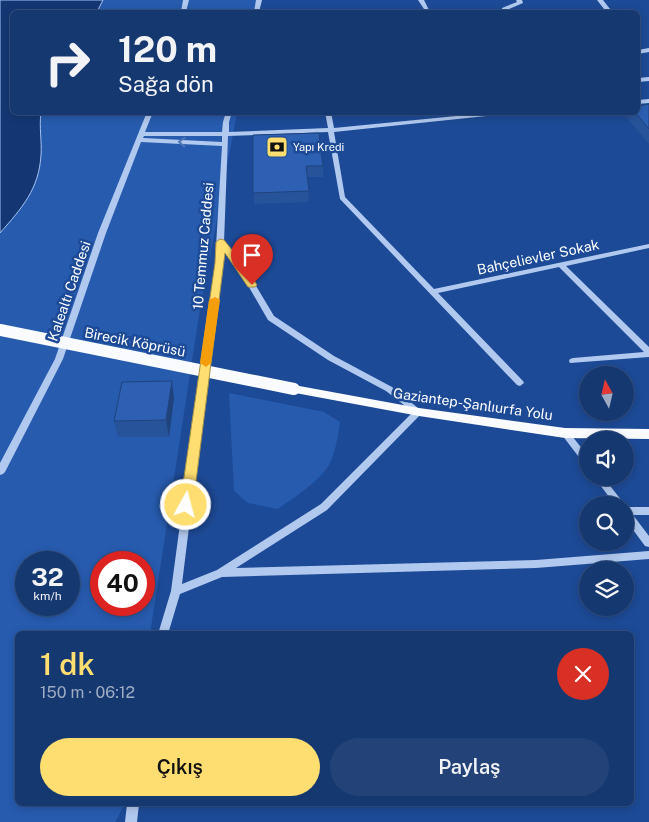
<!DOCTYPE html>
<html lang="tr">
<head>
<meta charset="utf-8">
<style>
  :root { --surface:#163870; --page:#234378; --text:#f1f3f6; --muted:#9eacc3; --line:#355283; --accent:#fede70 }
  body { margin:0; font-family:"Public Sans",sans-serif; background:var(--page); color:var(--text); height:100vh; display:flex; flex-direction:column; font-size:19px; white-space:nowrap }
  * { box-sizing:border-box; margin:0 }
  p { font-size:16px; color:var(--muted) }
  .icon { flex:none; width:28px; height:28px; fill:none; stroke:currentColor; stroke-width:2; stroke-linecap:round; stroke-linejoin:round }
  .map { position:relative; flex:1; overflow:hidden }
  .panel { position:absolute; left:15px; top:631px; width:619px; height:175px; display:flex; flex-direction:column; background:var(--surface); border-radius:8px; box-shadow:0 2px 8px #0003,0 0 0 1px var(--line) }
  .panel>* { flex:none }
  .top-card { position:absolute; left:10px; top:10px; width:630px; height:105px; border-radius:8px; box-shadow:0 2px 8px #0003,0 0 0 1px var(--line); background:#163870; color:var(--text); overflow:hidden }
  .needle { width:32px; rotate:352deg }
  .tools { position:absolute; left:579px; top:366px; display:grid; gap:10px }
  .tools a { display:grid; place-items:center; width:55px; height:55px; border-radius:50%; background:var(--surface); box-shadow:0 2px 8px #0003,0 0 0 1px var(--line); font-size:25px }
  .speed { position:absolute; left:15px; top:551px; display:flex; gap:10px; font-size:25px; font-weight:700; text-align:center }
  .speed>* { display:grid; place-content:center; width:65px; height:65px; border-radius:50%; background:var(--surface); box-shadow:0 2px 8px #0003,0 0 0 1px var(--line); line-height:1 }
  .speed small { font-size:12px; font-weight:400 }
  .speed .limit { border:8px solid #d22; background:#fff; color:#111 }
  .pin { position:absolute; display:grid; place-items:center; width:42px; height:42px; color:#fff; margin:-51px -21px; border-radius:50% 50% 50% 0; rotate:-45deg; box-shadow:0 0 5px #0007 }
  .pin .icon { rotate:45deg }
  .me { position:absolute; width:55px; margin:-28px; rotate:7deg; stroke-linejoin:round; filter:drop-shadow(0 0 4px #0008) }
  .turn { display:flex; align-items:center; gap:18px; height:105px; padding:0 25px; font-size:22px }
  .turn .icon { width:65px; height:65px; stroke-width:2.5 }
  .turn b { display:block; font-size:35px; line-height:42px }
  .round { display:grid; place-items:center; flex:none; width:52px; height:52px; border-radius:26px; background:var(--page) }
  .summary { display:flex; align-items:center; justify-content:space-between; height:85px; padding:0 25px }
  h1 { font-size:30px; font-weight:600; line-height:38px; color:var(--accent) }
  .primary-button { display:flex; gap:10px; margin-top:auto; padding:10px 25px }
  .primary-button a { flex:1; height:58px; border-radius:30px; background:var(--accent); color:#111; font-size:20px; font-weight:600; line-height:58px; text-align:center }
  .primary-button a+a { background:var(--page); color:var(--text) }
  .map>svg:first-child { display:block }
  .green { fill:#275bae; fill-rule:evenodd }
  .water { fill:#143774; stroke:#a4c3f1 }
  .lines { fill:none; stroke-linecap:round; stroke-linejoin:round }
  .minor { fill:#b1c9ef; fill-rule:evenodd }
  .major { fill:#f9fbff; fill-rule:evenodd }
  .major-bridge { stroke:#f9fbff; stroke-width:12 }
  .wall { fill:#27539a }
  .shaded-wall { fill:#20437d }
  .building { fill:#2d60b3; stroke:#20437d }
  .oneway { stroke:#5176b5 }
  .route { fill:#fede70; stroke:#a59049 }
  .slow { fill:#f59e0b }
  .labels { text-anchor:middle; dominant-baseline:central; stroke-width:5; stroke-linejoin:round; paint-order:stroke }
  .far-poi-label { font-size:11px; fill:#fff; stroke:#1d4a96; text-anchor:start }
  .street-label { font-size:14px; fill:#fff; stroke:#1d4a96 }
</style>
</head>
<body>
<div class="map">
<svg width="649" height="822" viewBox="0 0 649 822">
  <rect width="100%" height="100%" fill="#1d4a96"/>
  <path class="green" d="M 76,0 L 259,0 L 256,12 L 71,12 Z
    M 12,112 L 237,113 L 199,315 L 150,634 L 18,634 L 18,804 L 125,804 L 115,822 L 0,822 L 0,130 ZM 26,562 L 69,562 L 69,605 L 26,605 ZM 101,562 L 144,562 L 144,605 L 101,605 Z
    M 229,393 L 324,412 L 340,422 C 338,436 336,451 329,465 C 321,480 292,499 278,509 L 248,503 L 234,491 Z"/>
  <path class="water" d="M 0,0 L 103,0 L 97,12 L 12,12 L 12,112 L 41,113 C 39,127 42,141 41,155 C 39,189 22,208 0,233 Z"/>
  <g class="lines">
    <path class="minor" d="M 183,0 L 189,0 L 186,12 L 181,12 Z
      M 256,0 L 262,0 L 259,12 L 254,12 Z
      M 418,0 L 424,0 L 430,12 L 426,12 Z
      M 516,0 L 522,0 L 523,3 L 507,10 L 506,12 L 502,12 L 502,8 L 517,2 Z
      M 597,0 L 603,0 L 610,9 L 609,12 L 605,12 L 604,9 Z
      M 649,48 L 649,52 L 638,54 L 638,50 Z
      M 649,77 L 649,81 L 638,82 L 638,78 Z
      M 649,99 L 649,103 L 638,104 L 638,100 Z
      M 147,112 L 153,112 L 145,132 L 222,132 L 223,122 L 226,112 L 232,112 L 229,122 L 229,132 L 328,128 L 325,112 L 331,112 L 334,128 L 497,112 L 525,112 L 334,132 L 345,197 L 434,289 L 649,244 L 649,248 L 566,266 L 649,347 L 649,357 L 570,363 L 569,361 L 570,359 L 573,358 L 644,352 L 559,267 L 438,293 L 523,381 L 524,383 L 520,386 L 517,385 L 340,199 L 328,132 L 228,136 L 224,242 L 246,269 L 274,316 L 334,356 L 392,387 L 423,412 L 327,510 L 236,568 L 536,560 L 649,551 L 649,559 L 536,568 L 222,577 L 180,594 L 168,634 L 158,634 L 171,591 L 215,263 L 222,146 L 141,142 L 106,233 L 63,359 L 5,472 L 3,474 L 0,475 L 0,463 L 55,359 L 98,233 ZM 144,136 L 222,136 L 222,142 L 143,138 ZM 223,251 L 239,270 L 268,320 L 328,360 L 386,391 L 413,412 L 321,504 L 217,570 L 182,584 Z
      M 565,430 L 568,431 L 588,456 L 588,466 L 585,465 L 562,435 L 561,433 Z
      M 595,478 L 604,478 L 625,505 L 615,505 Z
      M 625,507 L 649,507 L 649,515 L 633,515 L 649,536 L 649,547 L 645,546 L 625,519 Z
      M 127,804 L 139,804 L 137,822 L 125,822 Z"/>
    <path class="major" d="M 294,385 L 419,408 L 565,428 L 649,429 L 649,439 L 565,438 L 419,416 L 290,392 L 288,389 Z"/>
    <path class="major-bridge" d="M 0,330 L 294,389"/>
  </g>
  <path class="wall" d="M 649,104 L 649,144 L 627,118 L 628,112 L 638,112 Z
    M 253,135 L 323,166 L 323,177 L 307,177 L 309,202 L 254,204 Z
    M 174,398 L 169,437 L 118,437 L 114,421 Z"/>
  <path class="shaded-wall" d="M 172,381 L 174,398 L 169,437 L 166,420 Z"/>
  <path class="building" d="M 649,104 L 649,129 L 635,112 L 638,112 L 638,106 Z
    M 319,133 L 323,166 L 306,166 L 309,191 L 253,193 L 253,135 Z
    M 172,381 L 166,420 L 114,421 L 122,382 Z"/>
  <defs><path id="oneway-chevron" d="M-2-3.5L2.5 0L-2 3.5" fill="none" stroke-width="1.6" stroke-linecap="round" stroke-linejoin="round" transform="scale(1.25)"/></defs>
  <use class="oneway" href="#oneway-chevron" transform="translate(182 142) rotate(-177)"/>
  <path class="route" d="M 220,239 L 224,240 L 246,267 L 257,285 L 255,287 L 248,287 L 225,253 L 193,505 L 191,508 L 182,508 L 180,505 L 215,263 L 216,242 Z"/>
  <path class="slow" d="M 215,297 L 220,300 L 211,363 L 206,367 L 200,363 L 209,300 Z"/>
  <defs>
    <g id="bank-square" transform="scale(1.125)"><rect x="-9" y="-9" width="18" height="18" rx="4" fill="#fede70" stroke="#1d4a96"/><path d="M-6-4H6V4H-6ZM0-2.3a2.3 2.3 0 1 0 0 4.6a2.3 2.3 0 1 0 0-4.6Z" fill="#111"/></g>
  </defs>
  <g fill-rule="evenodd">
    <use href="#bank-square" x="277" y="147"/>
  </g>
  <g class="labels">
    <g class="far-poi-label">
      <text x="293" y="147">Yapı Kredi</text>
    </g>
    <g class="street-label">
      <text transform="translate(203 246) rotate(-85)">10 Temmuz Caddesi</text>
      <text transform="translate(538 257) rotate(-12)">Bahçelievler Sokak</text>
      <text transform="translate(69 291) rotate(-71)">Kalealtı Caddesi</text>
      <text transform="translate(135 342) rotate(11)">Birecik Köprüsü</text>
      <text transform="translate(473 404) rotate(8)">Gaziantep-Şanlıurfa Yolu</text>
    </g>
  </g>
</svg>
<div class="tools">
<a><svg class="needle" viewBox="-14 -14 28 28"><path d="M0-13l5 13h-10z" fill="#e53935"/><path d="M0 13l5-13h-10z" fill="#9eacc3"/></svg></a>
<a><svg class="icon" aria-label="sound" viewBox="0 0 24 24"><path d="M4 9h4l5-4v14l-5-4H4zM17 9q2 3 0 6"/></svg></a>
<a><svg class="icon" aria-label="search" viewBox="0 0 24 24"><circle cx="10" cy="10" r="6"/><path d="M15 15l6 6"/></svg></a>
<a><svg class="icon" aria-label="layers" viewBox="0 0 24 24"><path d="M12 4l9 5-9 5-9-5zM3 14l9 5 9-5"/></svg></a>
</div>
<div class="speed"><div>32<small>km/h</small></div><div class="limit">40</div></div>
<div class="pin" style="left:252px;top:285px;background:#d93025"><svg class="icon" aria-label="arrive" viewBox="0 0 24 24"><path d="M6 21V4h12l-3 4 3 4H6"/></svg></div>
<svg class="me" style="left:186px;top:505px" viewBox="-20 -20 40 40"><circle r="17" fill="#fede70" stroke="#fff" stroke-width="3"/><path d="M0-11L8 9 0 5-8 9z" fill="#fff"/></svg>
<div class="top-card">
<div class="turn"><svg class="icon" aria-label="right" viewBox="0 0 24 24"><path d="M7 20v-9h11M14 6l5 5-5 5"/></svg><div><b>120 m</b>Sağa dön</div></div>
</div>
<section class="panel">
<div class="summary"><div><h1>1 dk</h1><p>150 m · 06:12</p></div><a class="round" style="background:#d93025;color:#fff"><svg class="icon" aria-label="close" viewBox="0 0 24 24"><path d="M6 6l12 12M18 6L6 18"/></svg></a></div>
<div class="primary-button"><a>Çıkış</a><a>Paylaş</a></div>
</section>
</div>
</body>
</html>
